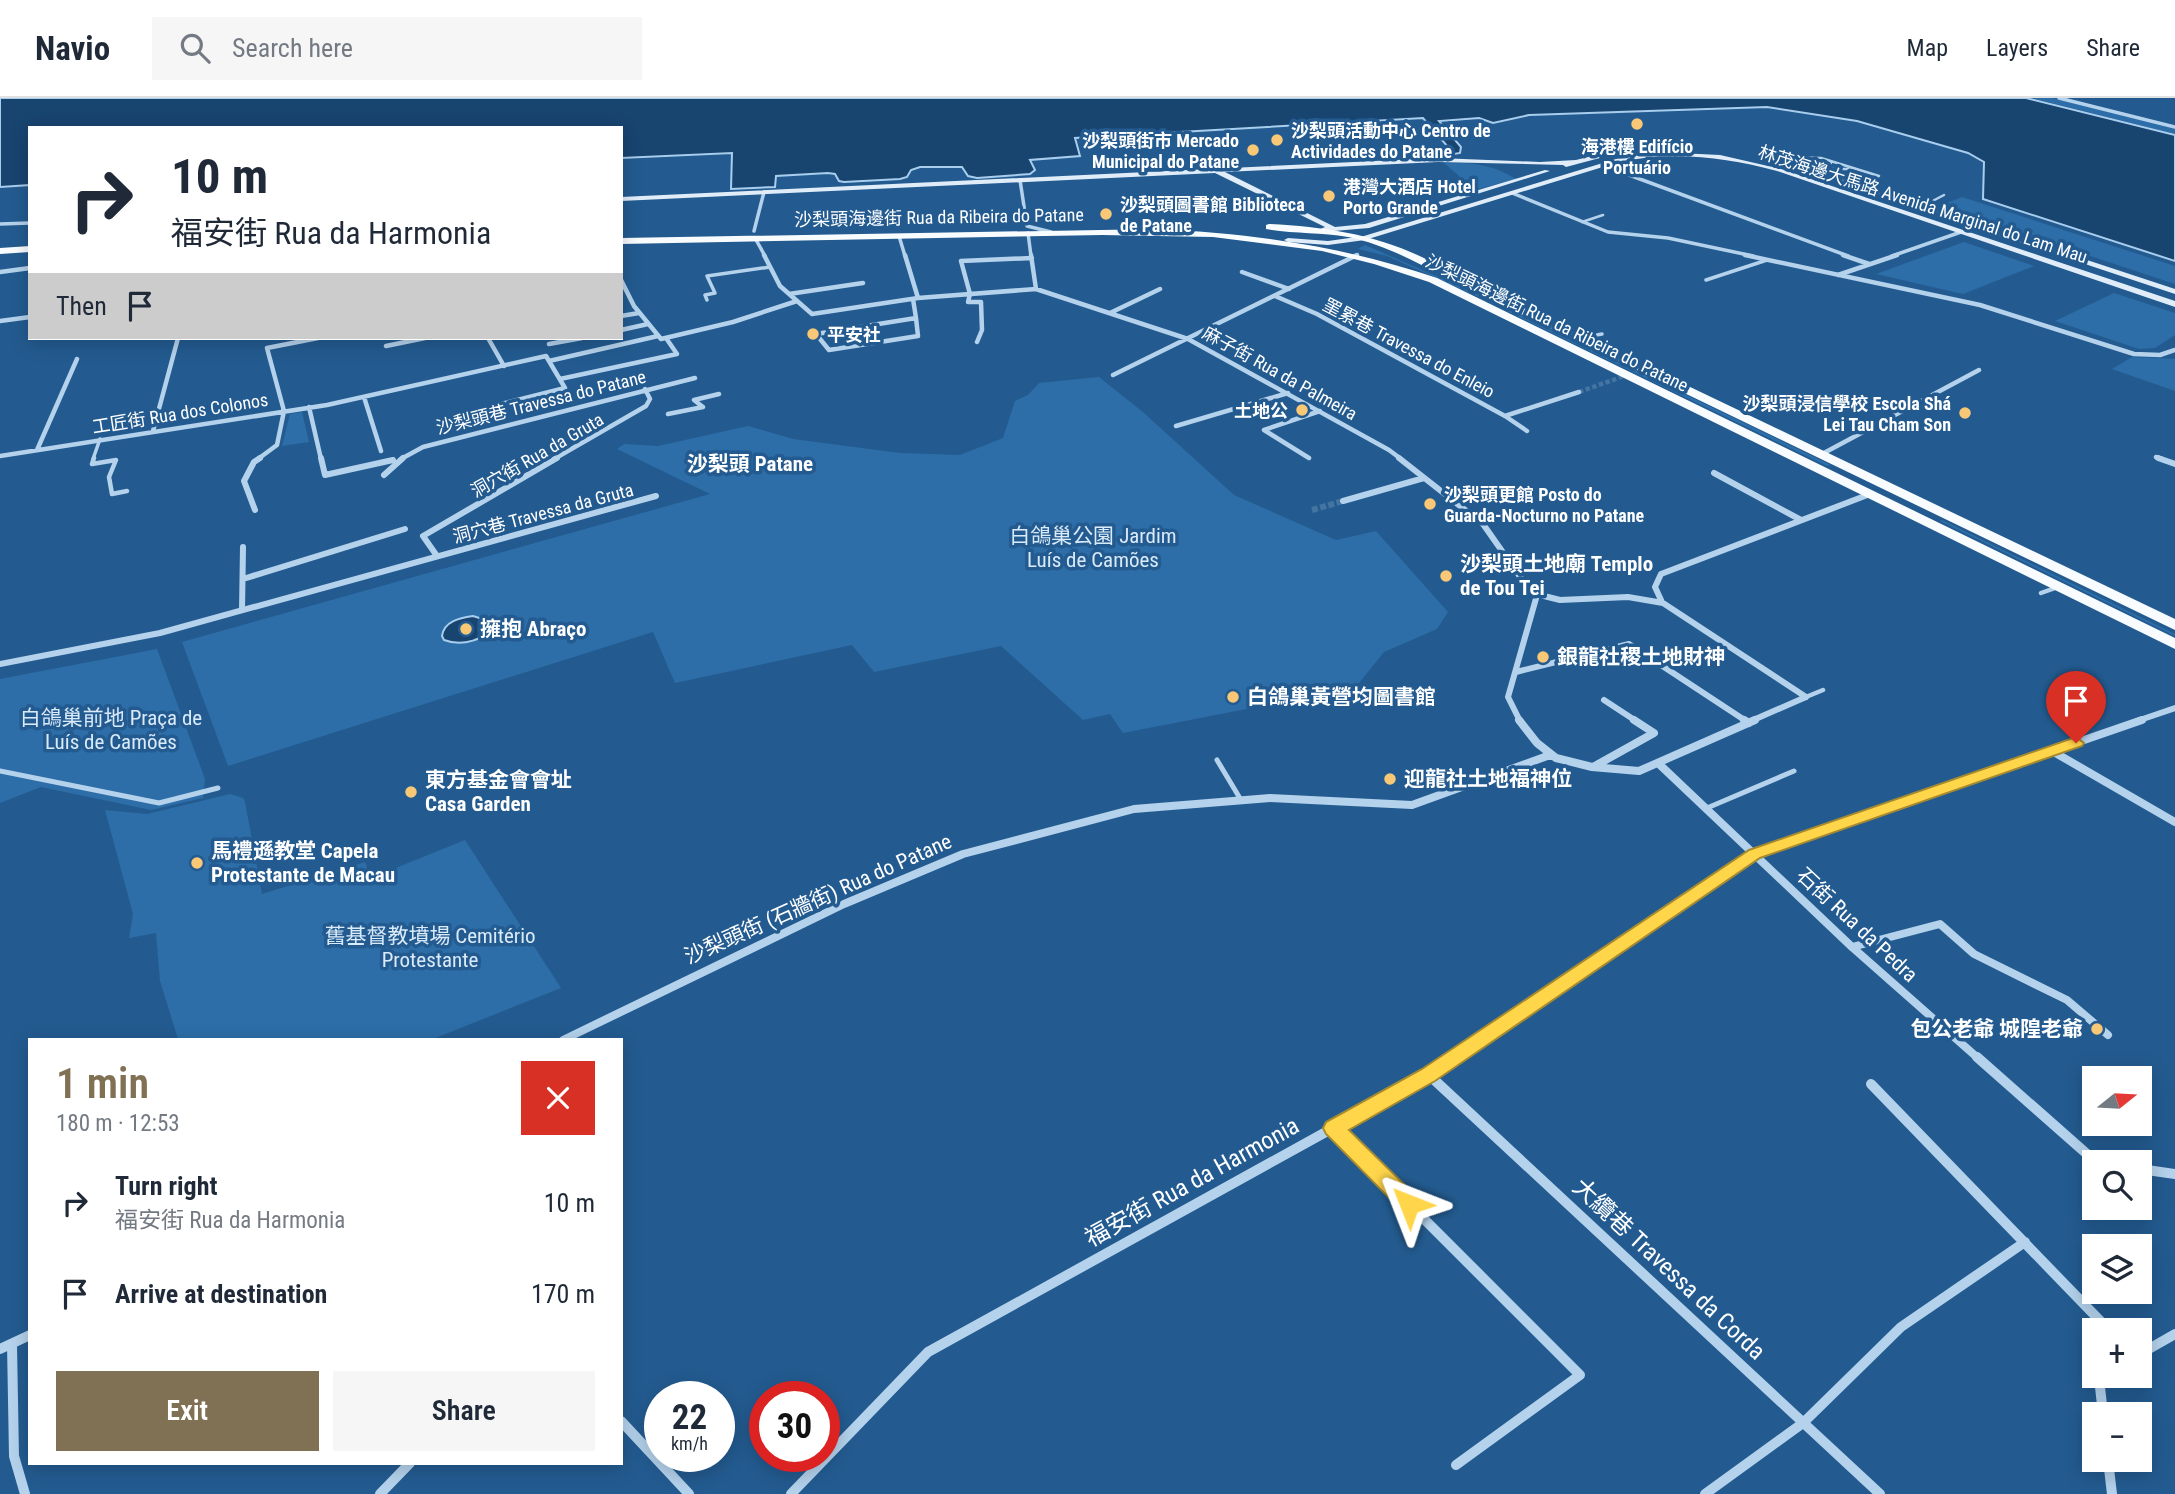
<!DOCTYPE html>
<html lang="en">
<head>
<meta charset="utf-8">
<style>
  :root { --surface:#fff; --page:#f6f6f7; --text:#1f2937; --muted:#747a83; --line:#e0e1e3; --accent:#817154 }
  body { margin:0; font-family:"Roboto Condensed","Noto Sans SC",sans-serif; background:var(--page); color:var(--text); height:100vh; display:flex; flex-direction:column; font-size:26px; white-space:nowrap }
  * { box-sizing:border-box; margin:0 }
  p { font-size:23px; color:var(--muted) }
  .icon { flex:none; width:38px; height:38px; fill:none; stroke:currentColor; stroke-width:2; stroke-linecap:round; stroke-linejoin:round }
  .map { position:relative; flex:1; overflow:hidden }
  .sheet { position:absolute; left:28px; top:940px; width:595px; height:427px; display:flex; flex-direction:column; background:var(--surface); border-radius:0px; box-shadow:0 4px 18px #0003 }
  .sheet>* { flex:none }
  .guide { position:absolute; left:28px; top:28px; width:595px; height:214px; border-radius:0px; box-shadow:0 4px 18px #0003; background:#fff; color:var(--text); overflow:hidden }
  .needle { width:46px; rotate:72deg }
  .buttons { position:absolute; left:2082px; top:968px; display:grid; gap:14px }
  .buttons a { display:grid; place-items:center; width:70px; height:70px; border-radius:0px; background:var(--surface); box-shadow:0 4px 18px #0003; font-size:35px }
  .speed { position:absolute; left:644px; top:1283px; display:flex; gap:14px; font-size:35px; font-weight:700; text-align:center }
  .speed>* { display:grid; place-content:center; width:91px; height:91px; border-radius:50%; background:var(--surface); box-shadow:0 4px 18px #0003; line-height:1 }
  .speed small { font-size:18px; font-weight:400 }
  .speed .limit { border:10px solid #d22; background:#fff; color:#111 }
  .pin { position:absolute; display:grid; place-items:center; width:60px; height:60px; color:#fff; margin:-72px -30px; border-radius:50% 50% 50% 0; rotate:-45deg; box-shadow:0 0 7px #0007 }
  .pin .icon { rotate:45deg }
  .me { position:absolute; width:77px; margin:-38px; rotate:315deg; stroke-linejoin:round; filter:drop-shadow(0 0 5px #0008) }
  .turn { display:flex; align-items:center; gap:24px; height:147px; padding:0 28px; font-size:32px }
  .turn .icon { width:91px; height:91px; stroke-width:2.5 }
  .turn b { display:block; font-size:49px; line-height:60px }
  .then { display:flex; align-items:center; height:66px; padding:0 28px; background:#0003; gap:14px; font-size:26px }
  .round { display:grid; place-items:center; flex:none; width:74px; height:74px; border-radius:0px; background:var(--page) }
  .head { display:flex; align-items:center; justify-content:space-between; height:119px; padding:0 28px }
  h1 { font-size:42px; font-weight:600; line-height:52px; color:var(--accent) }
  .cta { display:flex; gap:14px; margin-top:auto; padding:14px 28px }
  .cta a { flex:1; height:80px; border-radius:0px; background:var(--accent); color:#fff; font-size:28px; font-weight:600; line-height:80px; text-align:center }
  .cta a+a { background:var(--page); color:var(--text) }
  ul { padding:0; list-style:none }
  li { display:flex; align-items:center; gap:21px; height:91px; padding:0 28px }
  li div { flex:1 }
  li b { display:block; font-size:26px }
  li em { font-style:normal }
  header { display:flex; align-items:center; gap:42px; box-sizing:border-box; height:98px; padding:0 35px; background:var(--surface); border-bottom:2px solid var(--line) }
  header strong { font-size:33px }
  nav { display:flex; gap:38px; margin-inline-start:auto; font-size:24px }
  .search { width:490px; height:63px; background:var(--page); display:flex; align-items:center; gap:18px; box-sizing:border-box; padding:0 24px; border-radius:0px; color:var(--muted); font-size:26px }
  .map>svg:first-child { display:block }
  .green { fill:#2d6ea8 }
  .water { fill:#184470; stroke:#a8cded; stroke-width:2 }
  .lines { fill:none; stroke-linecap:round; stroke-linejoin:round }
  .street-tunnel-far1 { stroke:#4474a1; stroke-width:4.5; stroke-dasharray:4.5 2.5; stroke-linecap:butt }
  .street-tunnel { stroke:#4474a1; stroke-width:6; stroke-dasharray:6 2.5; stroke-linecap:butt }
  .lane-far3 { stroke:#b4d2ec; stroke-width:2.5 }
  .lane-far2 { stroke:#b4d2ec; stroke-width:3.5 }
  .lane-far1 { stroke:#b4d2ec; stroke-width:4.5 }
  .lane { stroke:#b4d2ec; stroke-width:5 }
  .street-far4 { stroke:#b4d2ec; stroke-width:3.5 }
  .street-far3 { stroke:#b4d2ec; stroke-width:4.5 }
  .street-far2 { stroke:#b4d2ec; stroke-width:6 }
  .street-far1 { stroke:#b4d2ec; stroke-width:8 }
  .street { stroke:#b4d2ec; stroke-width:10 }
  .secondary { fill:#e0edf9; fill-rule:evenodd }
  .primary { fill:#f9fcff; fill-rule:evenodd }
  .route { fill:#ffd54a; stroke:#a68a30; stroke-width:2 }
  .poi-dot { fill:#f8c877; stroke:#235b90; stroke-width:2.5 }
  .labels { text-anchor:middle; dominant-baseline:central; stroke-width:7; stroke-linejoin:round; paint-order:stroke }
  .far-poi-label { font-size:18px; font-weight:bold; fill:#fff; stroke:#235b90; text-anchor:start }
  .far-street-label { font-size:18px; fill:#fff; stroke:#235b90 }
  .far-quarter-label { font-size:21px; font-weight:bold; fill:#fff; stroke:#235b90 }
  .park-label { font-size:21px; fill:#d9eaf9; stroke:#235b90 }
  .poi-label { font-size:21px; font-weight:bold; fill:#fff; stroke:#235b90; text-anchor:start }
  .street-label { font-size:21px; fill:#fff; stroke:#235b90 }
  .near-street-label { font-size:24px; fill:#fff; stroke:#235b90 }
</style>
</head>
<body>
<header>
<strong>Navio</strong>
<div class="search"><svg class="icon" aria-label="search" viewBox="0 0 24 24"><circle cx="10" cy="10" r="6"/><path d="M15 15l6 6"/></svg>Search here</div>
<nav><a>Map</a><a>Layers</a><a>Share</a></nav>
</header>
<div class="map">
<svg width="2175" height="1396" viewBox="0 0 2175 1396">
  <rect width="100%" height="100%" fill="#235b90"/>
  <path class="green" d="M 2032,0 L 2052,0 L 2175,30 L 2175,36 Z
    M 1444,65 C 1471,64 1494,67 1516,81 L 1475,92 Z
    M 1962,99 L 2175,168 L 2175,186 L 1939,108 Z
    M 1964,144 L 2034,168 L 1963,196 L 1876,176 Z
    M 1365,147 L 1473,194 L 1831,367 L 1827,368 L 1470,195 L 1387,158 L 1358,151 Z
    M 2114,195 L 2175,215 L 2175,237 L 2155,250 L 2139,251 L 2055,223 Z
    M 2132,259 L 2175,261 L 2175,293 L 2112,271 Z
    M 1099,279 L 1144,315 L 1234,397 L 1336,442 L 1376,433 L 1448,514 L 1437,531 L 1384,554 L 1355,590 L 1123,635 L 1110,616 L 1083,622 L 1001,548 L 874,574 L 852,547 L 675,585 L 653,534 L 228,668 L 182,544 L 710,396 L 617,351 L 624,346 L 658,348 L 748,328 L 793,341 L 900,355 L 960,357 L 1003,340 L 1015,303 L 1028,297 L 1039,285 Z
    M 302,314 L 309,344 L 282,348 L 290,316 Z
    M 1942,422 L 2175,536 L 2175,538 L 1940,423 Z
    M 157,551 L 205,681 L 203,700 L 151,712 L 41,689 L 0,705 L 0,581 Z
    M 230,696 L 243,700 L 245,704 L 262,796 L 365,764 L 371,780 L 465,742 L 561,890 L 433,941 L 178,941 L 160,883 L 156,835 L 129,840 L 133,816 L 105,712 L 147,716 Z"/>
  <path class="water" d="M 0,0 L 2026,0 L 2175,37 L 2175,163 L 1983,101 L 1984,64 L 1968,55 L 1857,23 L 1767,9 L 1529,17 L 1493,25 L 1479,20 L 1439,23 L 1461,49 L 1460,55 L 1454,56 L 1423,20 L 1075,40 L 1080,58 L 1030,62 L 1035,72 L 1030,76 L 977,80 L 968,78 L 962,69 L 920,69 L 911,72 L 907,79 L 900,81 L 844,84 L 839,83 L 835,76 L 828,75 L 776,78 L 775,89 L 731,91 L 732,55 L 621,60 L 621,30 L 30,30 L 30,87 L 0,89 Z
    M 473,518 L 489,523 C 490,544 460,548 444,542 L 442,538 C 444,523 460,520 473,518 Z"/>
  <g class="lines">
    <path class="street-tunnel-far1" d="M 1579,294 L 1627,277"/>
    <path class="street-tunnel" d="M 1312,412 L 1343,403"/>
    <path class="lane-far3" d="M 1760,59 L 1821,60 L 1879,78 L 1852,87
      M 1785,65 L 1831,65
      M 1805,71 L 1851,71
      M 1921,109 L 1944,97
      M 1582,124 L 1603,117"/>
    <path class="lane-far2" d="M 1706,182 L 1767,162
      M 707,202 L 705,197 L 715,195 L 707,178 L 770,169
      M 1581,240 L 1602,236
      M 93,361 L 100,341"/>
    <path class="lane-far1" d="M 94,360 L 92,366 L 116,362 L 109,379 L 112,396 L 127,393
      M 2041,495 L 2058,489
      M 1806,599 L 1823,592"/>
    <path class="lane" d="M 1217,662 L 1241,702
      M 0,673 L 159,705 L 218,690
      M 1707,710 L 1794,673"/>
    <path class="street-far4" d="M 2059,0 L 2175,29
      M 1602,67 L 1848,158
      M 1020,82 L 1027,128 L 1051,134
      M 1512,95 L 1608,134 L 1668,140 L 1753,158
      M 0,126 L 30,125
      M 754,133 L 764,94
      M 1028,135 L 1031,158
      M 899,138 L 905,158
      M 755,140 L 765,158
      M 1354,158 L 1357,157
      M 1892,158 L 1961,134"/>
    <path class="street-far3" d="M 764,157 L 780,188 L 812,216 L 918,200 L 1036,191 L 1188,241 L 1389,352 L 1401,361
      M 905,157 L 918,200
      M 1031,157 L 1036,191
      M 1745,157 L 1980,207 L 2134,256 L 2160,257 L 2175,252
      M 1843,157 L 1869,166
      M 0,174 L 30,170
      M 1242,174 L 1289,191
      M 1838,177 L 1897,157
      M 621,182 L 634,208 L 661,241 L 733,224 L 797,203
      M 789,196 L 863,185
      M 1275,198 L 1317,216 L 1505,318 L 1527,333
      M 913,201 L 916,220
      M 1110,215 L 1160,191
      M 621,218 L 639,215
      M 916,220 L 918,238 L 829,252 L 816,236 Z
      M 0,223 L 30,219
      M 621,232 L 648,226
      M 488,240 L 504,268
      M 977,244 L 982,232 L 981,204 L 968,204 L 970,196 L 961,163 L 1032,160
      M 549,246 L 582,240
      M 386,248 L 425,240
      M 549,263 L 658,238
      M 1113,277 L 1357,157
      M 560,281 L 677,256 L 666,240
      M 364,299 L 381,353
      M 309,309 L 321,361
      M 668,316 L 703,309 L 694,302 L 719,296
      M 1505,318 L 1579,294
      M 1176,328 L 1288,295
      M 153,333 L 178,240
      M 37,352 L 77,261
      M 1822,356 L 1979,272
      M 0,358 L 327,307 L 546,258 L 565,290 L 497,307
      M 2156,359 L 2162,361
      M 1309,360 L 1264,332 L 1320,313
      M 258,361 L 277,347 L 284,313 L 267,250 L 318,240
      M 401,361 L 423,349 L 695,280
      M 554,361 L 646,308 L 650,301 L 645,291"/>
    <path class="street-far2" d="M 321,360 L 325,377 L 393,362
      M 1399,360 L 1483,426 L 1528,490 L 1544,498 L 1560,502 L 1628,499 L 1663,505 L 1806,599
      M 2158,360 L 2175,366
      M 1714,375 L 1801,422
      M 384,377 L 403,360
      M 1343,403 L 1424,380
      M 255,412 L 244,383 L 254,364 L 260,360
      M 437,458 L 423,438 L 557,360
      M 243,481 L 405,431
      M 1661,502 L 1655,489 L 1661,476 L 1870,396
      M 242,512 L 243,449
      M 0,566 L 160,535 L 656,398
      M 1516,574 L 1629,546 L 1746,623
      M 1604,602 L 1636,623
      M 1520,623 L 1508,599 L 1537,497
      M 1751,623 L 1806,599
      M 2137,623 L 2175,610"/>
    <path class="street-far1" d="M 1519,622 L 1537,645 L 1556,660 L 1592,669 L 1639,673 L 1755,622
      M 1744,622 L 1749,625
      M 2052,653 L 2175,724
      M 1658,665 L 1852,849 L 1979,961
      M 1593,669 L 1654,635 L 1634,622
      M 1852,849 L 1940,826 L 1974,856 L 2067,902 L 2108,937
      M 563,942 L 844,806 L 963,756 L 1134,711 L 1270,700 L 1412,707 L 1550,657
      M 1452,961 L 1754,756 L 2142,622"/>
    <path class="street" d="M 1977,959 L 2096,1064
      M 1429,977 L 1880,1396
      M 1871,986 L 2109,1232
      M 1333,1030 L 1580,1277 L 1456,1367
      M 2140,1071 L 2175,1076
      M 12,1246 L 14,1358 L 25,1396
      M 0,1251 L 30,1237
      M 2140,1256 L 2175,1236
      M 2103,1278 L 2099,1280 L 2103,1316
      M 621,1323 L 689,1396
      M 2108,1362 L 2112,1396
      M 380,1396 L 410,1365
      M 791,1396 L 928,1254 L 1429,977 L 1455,959
      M 1705,1396 L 1803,1325 L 1901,1229 L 2025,1144"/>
    <path class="secondary" d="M 1624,50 L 1626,53 L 1566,69 L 1563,67 L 1438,64 L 1225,74 L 1335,129 L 1365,126 L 1545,72 L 1550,73 L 1369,130 L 1322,134 L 1318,132 L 1325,129 L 1215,75 L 621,103 L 621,99 L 1438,60 L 1540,64 L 1576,62 Z
      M 1658,54 L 1720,57 L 1781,71 L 2175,203 L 2175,209 L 1777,73 C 1724,59 1673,53 1619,64 L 1365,142 L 1328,147 L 1288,144 L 1284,142 L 1288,140 L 1328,143 L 1364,138 L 1616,61 Z
      M 1817,73 L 2175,191 L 2175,196 L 1815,76 Z"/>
    <path class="primary" d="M 1269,126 C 1325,129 1375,136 1426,161 C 1435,166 1446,170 1454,177 L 1445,179 C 1414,163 1383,146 1348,139 C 1321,134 1293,136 1266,131 L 1266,127 Z
      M 1158,131 C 1258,136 1341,148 1437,180 L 2175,540 L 2175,551 L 1429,184 L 1374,166 L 1322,153 L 1213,139 L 1102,137 L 621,146 L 621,140 Z
      M 30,148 L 30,154 L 0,156 L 0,150 Z
      M 1498,201 L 1506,201 L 2175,521 L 2175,532 L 1498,205 Z"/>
  </g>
  <path class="route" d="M 2076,639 L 2084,645 L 2082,648 L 1760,760 L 1435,983 L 1349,1032 L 1417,1099 L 1420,1106 L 1417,1113 L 1409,1116 L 1402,1113 L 1326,1036 L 1323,1030 L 1326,1024 L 1422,971 L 1749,752 Z"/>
  <g class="poi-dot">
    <circle cx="1637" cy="26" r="7"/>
    <circle cx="1277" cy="42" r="7"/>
    <circle cx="1253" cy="52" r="7"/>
    <circle cx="1329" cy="98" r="7"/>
    <circle cx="1106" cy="116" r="7"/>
    <circle cx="813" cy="236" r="7"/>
    <circle cx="1302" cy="312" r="7"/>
    <circle cx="1965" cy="315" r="7"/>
    <circle cx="1430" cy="406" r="7"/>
    <circle cx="1446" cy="478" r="7"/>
    <circle cx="466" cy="531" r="7"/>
    <circle cx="1543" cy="559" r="7"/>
    <circle cx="1233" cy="599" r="7"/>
    <circle cx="1390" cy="681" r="7"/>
    <circle cx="411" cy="694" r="7"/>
    <circle cx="197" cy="765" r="7"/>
    <circle cx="2097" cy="931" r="7"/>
  </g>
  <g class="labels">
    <g class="far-poi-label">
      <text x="1291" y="32">沙梨頭活動中心 Centro de<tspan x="1291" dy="21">Actividades do Patane</tspan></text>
      <text x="1239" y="42" text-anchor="end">沙梨頭街市 Mercado<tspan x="1239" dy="21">Municipal do Patane</tspan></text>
      <text x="1637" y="48" text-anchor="middle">海港樓 Edifício<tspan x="1637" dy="21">Portuário</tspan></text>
      <text x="1343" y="88">港灣大酒店 Hotel<tspan x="1343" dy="21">Porto Grande</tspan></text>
      <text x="1120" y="106">沙梨頭圖書館 Biblioteca<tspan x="1120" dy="21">de Patane</tspan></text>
      <text x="827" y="236">平安社</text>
      <text x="1951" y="305" text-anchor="end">沙梨頭浸信學校 Escola Shá<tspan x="1951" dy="21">Lei Tau Cham Son</tspan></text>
      <text x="1288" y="312" text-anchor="end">土地公</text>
      <text x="1444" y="396">沙梨頭更館 Posto do<tspan x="1444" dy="21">Guarda-Nocturno no Patane</tspan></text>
    </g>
    <g class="far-street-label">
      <text transform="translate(1923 106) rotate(18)">林茂海邊大馬路 Avenida Marginal do Lam Mau</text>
      <text transform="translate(939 119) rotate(-1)">沙梨頭海邊街 Rua da Ribeira do Patane</text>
      <text transform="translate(1557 225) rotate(26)">沙梨頭海邊街 Rua da Ribeira do Patane</text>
      <text transform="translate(1409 250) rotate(28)">罣累巷 Travessa do Enleio</text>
      <text transform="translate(1280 275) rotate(29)">麻子街 Rua da Palmeira</text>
      <text transform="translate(541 304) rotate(-14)">沙梨頭巷 Travessa do Patane</text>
      <text transform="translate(180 315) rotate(-9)">工匠街 Rua dos Colonos</text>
      <text transform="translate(537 357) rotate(-30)">洞穴街 Rua da Gruta</text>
      <text transform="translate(543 415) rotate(-15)">洞穴巷 Travessa da Gruta</text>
    </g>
    <g class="far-quarter-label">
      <text x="750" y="366">沙梨頭 Patane</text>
    </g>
    <g class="park-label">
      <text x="1093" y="438">白鴿巢公園 Jardim<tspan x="1093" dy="24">Luís de Camões</tspan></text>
      <text x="111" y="620">白鴿巢前地 Praça de<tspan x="111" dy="24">Luís de Camões</tspan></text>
      <text x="430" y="838">舊基督教墳場 Cemitério<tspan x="430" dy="24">Protestante</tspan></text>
    </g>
    <g class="poi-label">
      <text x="1460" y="466">沙梨頭土地廟 Templo<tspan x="1460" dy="24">de Tou Tei</tspan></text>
      <text x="480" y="531">擁抱 Abraço</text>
      <text x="1557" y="559">銀龍社稷土地財神</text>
      <text x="1247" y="599">白鴿巢黃營均圖書館</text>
      <text x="1404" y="681">迎龍社土地福神位</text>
      <text x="425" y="682">東方基金會會址<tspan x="425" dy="24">Casa Garden</tspan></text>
      <text x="211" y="753">馬禮遜教堂 Capela<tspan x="211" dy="24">Protestante de Macau</tspan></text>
      <text x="2083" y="931" text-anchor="end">包公老爺 城隍老爺</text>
    </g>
    <g class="street-label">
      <text transform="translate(818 801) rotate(-24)">沙梨頭街 (石牆街) Rua do Patane</text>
      <text transform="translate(1857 827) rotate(43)">石街 Rua da Pedra</text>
    </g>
    <g class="near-street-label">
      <text transform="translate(1192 1084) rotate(-29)">福安街 Rua da Harmonia</text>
      <text transform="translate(1669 1171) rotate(43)">大纜巷 Travessa da Corda</text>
    </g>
  </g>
</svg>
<div class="buttons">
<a><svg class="needle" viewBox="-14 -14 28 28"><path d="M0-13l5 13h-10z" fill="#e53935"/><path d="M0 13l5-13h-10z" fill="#747a83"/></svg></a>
<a><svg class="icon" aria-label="search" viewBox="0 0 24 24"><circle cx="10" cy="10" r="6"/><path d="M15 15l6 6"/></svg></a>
<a><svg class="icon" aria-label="layers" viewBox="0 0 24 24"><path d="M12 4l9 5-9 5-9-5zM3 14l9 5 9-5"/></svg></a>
<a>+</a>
<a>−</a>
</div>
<div class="speed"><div>22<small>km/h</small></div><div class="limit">30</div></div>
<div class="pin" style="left:2076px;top:645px;background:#d93025"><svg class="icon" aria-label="arrive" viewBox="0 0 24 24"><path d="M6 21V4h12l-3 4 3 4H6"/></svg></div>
<svg class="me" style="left:1409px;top:1106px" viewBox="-20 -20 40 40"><path d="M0-17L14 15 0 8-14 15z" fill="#ffd54a" stroke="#fff" stroke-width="4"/></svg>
<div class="guide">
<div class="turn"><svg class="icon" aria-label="right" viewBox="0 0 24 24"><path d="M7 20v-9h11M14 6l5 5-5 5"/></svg><div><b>10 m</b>福安街 Rua da Harmonia</div></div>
<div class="then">Then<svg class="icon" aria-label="arrive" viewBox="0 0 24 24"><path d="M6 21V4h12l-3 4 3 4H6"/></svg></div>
</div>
<section class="sheet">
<div class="head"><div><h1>1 min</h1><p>180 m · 12:53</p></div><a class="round" style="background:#d93025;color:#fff"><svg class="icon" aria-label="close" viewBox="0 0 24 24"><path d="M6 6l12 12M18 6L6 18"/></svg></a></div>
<ul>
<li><svg class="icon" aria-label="right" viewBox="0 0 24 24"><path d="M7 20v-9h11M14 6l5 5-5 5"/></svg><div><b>Turn right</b><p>福安街 Rua da Harmonia</p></div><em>10 m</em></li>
<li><svg class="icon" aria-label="arrive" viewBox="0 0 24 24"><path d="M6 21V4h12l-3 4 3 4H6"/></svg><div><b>Arrive at destination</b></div><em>170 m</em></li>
</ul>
<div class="cta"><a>Exit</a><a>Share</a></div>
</section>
</div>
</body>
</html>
